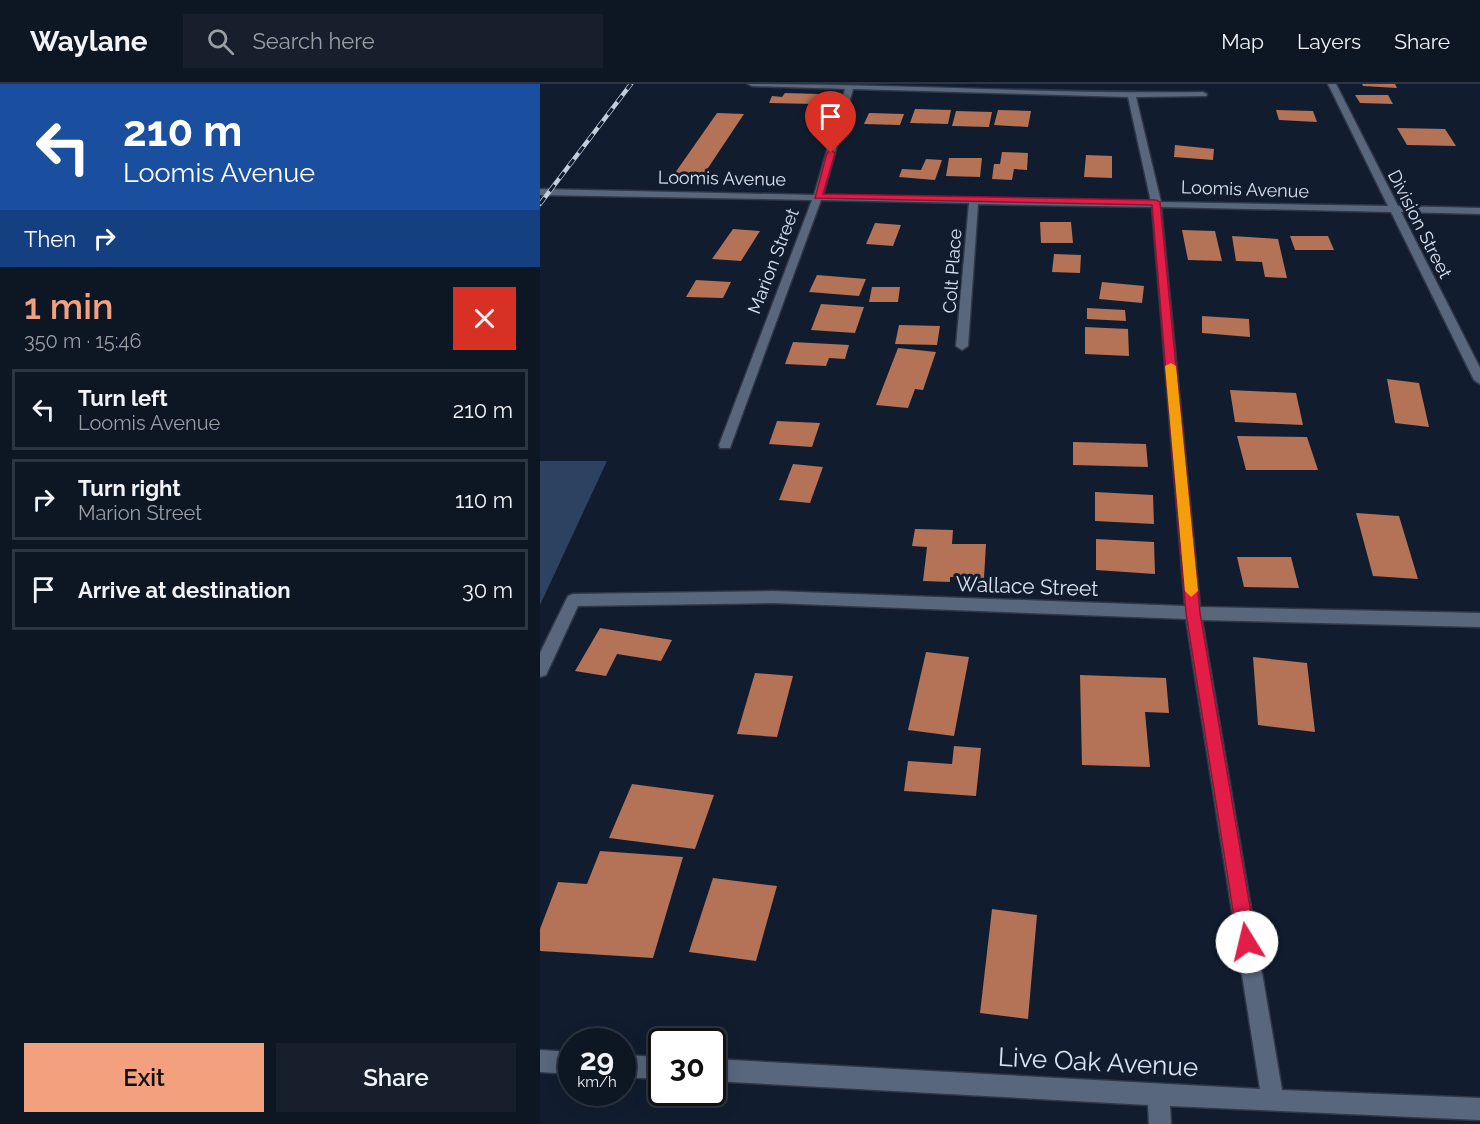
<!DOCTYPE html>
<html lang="en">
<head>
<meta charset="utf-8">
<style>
  :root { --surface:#0d1623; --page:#161f2b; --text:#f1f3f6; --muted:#9a9fa6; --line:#2d3541; --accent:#f2a07e }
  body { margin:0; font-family:Raleway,sans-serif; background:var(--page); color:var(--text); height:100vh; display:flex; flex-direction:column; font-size:22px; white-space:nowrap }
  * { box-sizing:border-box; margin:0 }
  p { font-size:20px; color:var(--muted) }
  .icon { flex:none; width:33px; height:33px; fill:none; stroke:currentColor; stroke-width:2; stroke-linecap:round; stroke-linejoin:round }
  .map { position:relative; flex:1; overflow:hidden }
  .details { display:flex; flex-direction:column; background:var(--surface); width:540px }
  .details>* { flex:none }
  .top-card { background:#1a4fa0; color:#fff; overflow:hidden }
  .speed { position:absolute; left:18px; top:944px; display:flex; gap:12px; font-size:30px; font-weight:700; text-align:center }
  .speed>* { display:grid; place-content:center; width:78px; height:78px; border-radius:50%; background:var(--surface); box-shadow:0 3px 15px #0003,0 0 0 2px var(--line); line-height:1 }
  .speed small { font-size:15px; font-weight:400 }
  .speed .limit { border:3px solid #111; border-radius:9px; background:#fff; color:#111 }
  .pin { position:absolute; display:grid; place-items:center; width:51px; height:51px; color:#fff; margin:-62px -26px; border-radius:50% 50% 50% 0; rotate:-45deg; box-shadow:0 0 6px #0007 }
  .pin .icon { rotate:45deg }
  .me { position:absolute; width:66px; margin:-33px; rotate:351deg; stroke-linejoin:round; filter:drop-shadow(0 0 4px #0008) }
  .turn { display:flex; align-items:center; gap:21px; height:126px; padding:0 24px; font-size:27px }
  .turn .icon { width:78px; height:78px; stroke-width:2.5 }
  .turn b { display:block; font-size:42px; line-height:51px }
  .then { display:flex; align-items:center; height:57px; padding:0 24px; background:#0003; gap:12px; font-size:22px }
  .round { display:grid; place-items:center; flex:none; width:63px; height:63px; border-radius:0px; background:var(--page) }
  .summary { display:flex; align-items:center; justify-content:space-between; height:102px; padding:0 24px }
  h1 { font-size:36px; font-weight:600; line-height:45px; color:var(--accent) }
  .action { display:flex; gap:12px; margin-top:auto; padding:12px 24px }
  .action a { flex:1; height:69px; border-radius:0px; background:var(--accent); color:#111; font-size:24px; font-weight:600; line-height:69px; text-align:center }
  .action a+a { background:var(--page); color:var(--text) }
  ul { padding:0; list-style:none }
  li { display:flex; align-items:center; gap:18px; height:81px; margin:0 12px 9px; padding:0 12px; border:3px solid var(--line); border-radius:0px }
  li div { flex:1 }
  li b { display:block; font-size:22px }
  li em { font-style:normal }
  header { display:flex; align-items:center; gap:36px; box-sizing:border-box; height:84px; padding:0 30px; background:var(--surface); border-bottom:2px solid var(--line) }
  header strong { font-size:28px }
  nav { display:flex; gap:33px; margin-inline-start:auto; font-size:21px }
  .search { width:420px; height:54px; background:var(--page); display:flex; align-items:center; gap:15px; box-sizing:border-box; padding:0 21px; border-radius:0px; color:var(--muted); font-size:22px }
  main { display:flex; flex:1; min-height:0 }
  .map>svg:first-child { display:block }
  .green { fill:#2d4261 }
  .building { fill:#b47256 }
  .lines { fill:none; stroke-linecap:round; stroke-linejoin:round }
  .minor-casing { stroke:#313746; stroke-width:3 }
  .minor { fill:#59677d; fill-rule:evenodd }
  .rail-casing { stroke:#c4cdda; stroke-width:4.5 }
  .rail { stroke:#111d2f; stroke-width:3; stroke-dasharray:8; stroke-linecap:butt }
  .route { fill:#e11d48; stroke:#92132f; stroke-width:1.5 }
  .slow { fill:#f59e0b }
  .labels { text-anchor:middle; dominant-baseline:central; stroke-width:6; stroke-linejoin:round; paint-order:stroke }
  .far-street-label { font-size:18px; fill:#dbe3f0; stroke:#111d2f }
  .street-label { font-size:21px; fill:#dbe3f0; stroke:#111d2f }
  .near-street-label { font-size:26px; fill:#dbe3f0; stroke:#111d2f }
</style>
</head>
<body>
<header>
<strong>Waylane</strong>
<div class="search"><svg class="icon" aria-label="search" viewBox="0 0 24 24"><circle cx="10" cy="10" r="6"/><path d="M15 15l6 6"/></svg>Search here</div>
<nav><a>Map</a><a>Layers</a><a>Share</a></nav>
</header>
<main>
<section class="details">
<div class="top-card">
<div class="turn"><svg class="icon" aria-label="left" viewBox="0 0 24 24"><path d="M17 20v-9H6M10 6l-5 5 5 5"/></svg><div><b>210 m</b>Loomis Avenue</div></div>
<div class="then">Then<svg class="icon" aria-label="right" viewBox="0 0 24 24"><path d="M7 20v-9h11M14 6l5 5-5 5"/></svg></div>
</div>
<div class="summary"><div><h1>1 min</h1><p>350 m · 15:46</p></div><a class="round" style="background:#d93025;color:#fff"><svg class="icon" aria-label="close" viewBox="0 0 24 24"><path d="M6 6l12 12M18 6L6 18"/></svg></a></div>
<ul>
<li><svg class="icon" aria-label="left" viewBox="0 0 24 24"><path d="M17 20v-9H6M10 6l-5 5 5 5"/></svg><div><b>Turn left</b><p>Loomis Avenue</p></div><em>210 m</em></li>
<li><svg class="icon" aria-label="right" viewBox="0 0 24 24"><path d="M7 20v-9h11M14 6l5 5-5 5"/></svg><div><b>Turn right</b><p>Marion Street</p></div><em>110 m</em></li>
<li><svg class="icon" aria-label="arrive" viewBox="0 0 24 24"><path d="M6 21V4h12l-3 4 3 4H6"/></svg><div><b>Arrive at destination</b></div><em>30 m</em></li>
</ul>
<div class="action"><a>Exit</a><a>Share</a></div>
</section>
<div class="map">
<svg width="940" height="1040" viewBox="0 0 940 1040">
  <rect width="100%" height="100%" fill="#111d2f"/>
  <path class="green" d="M 0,377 L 67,377 L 0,521 Z"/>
  <path class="building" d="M 822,0 L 855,0 L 857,4 L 823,2 Z
    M 245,9 L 279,10 L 274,20 L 229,19 L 232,12 L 242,13 Z
    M 815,11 L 848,11 L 853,20 L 820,19 Z
    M 375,25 L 411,26 L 408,40 L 370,39 Z
    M 458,26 L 491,27 L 488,43 L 454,41 Z
    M 736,26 L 773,27 L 777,38 L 739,36 Z
    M 416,27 L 452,28 L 449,43 L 412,42 Z
    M 177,29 L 204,30 L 164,90 L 135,89 Z
    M 329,29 L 364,30 L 360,41 L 324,40 Z
    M 857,44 L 905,45 L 916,62 L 867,61 Z
    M 635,61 L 674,65 L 673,76 L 634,73 Z
    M 462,68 L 488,69 L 487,86 L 474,85 L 472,96 L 452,95 L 454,80 L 460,80 Z
    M 546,71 L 572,72 L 572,94 L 544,93 Z
    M 409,74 L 442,74 L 440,93 L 406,92 Z
    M 386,75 L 402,76 L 395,96 L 359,93 L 362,85 L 381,86 Z
    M 500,138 L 531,138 L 533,159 L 501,159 Z
    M 335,139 L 361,141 L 353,162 L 326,160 Z
    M 193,145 L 220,147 L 201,177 L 172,175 Z
    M 642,146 L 675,147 L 682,177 L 648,176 Z
    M 692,152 L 738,155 L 747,194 L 725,193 L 722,178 L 696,177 Z
    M 750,152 L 788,152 L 794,166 L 755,166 Z
    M 514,170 L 541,171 L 540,189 L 512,188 Z
    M 277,191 L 326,195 L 319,212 L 269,208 Z
    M 156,196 L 191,198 L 183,214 L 146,213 Z
    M 562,198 L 604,202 L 602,219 L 559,215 Z
    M 332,203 L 360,203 L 358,218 L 329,218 Z
    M 281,220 L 324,223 L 315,249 L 271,246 Z
    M 547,224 L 585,226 L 586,237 L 547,235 Z
    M 662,232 L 709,235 L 710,253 L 662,249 Z
    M 359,241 L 400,242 L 397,261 L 355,260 Z
    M 545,243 L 588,245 L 589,272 L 545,270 Z
    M 253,258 L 309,261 L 305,275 L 289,274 L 286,282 L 245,280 Z
    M 358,264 L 396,268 L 383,306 L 375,305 L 368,324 L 336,321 Z
    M 847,295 L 879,299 L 889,343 L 855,339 Z
    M 690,306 L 756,309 L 763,341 L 695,338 Z
    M 237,337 L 280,339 L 272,363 L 229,360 Z
    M 697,352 L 767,353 L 778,386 L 706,386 Z
    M 533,358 L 606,360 L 608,383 L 533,381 Z
    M 253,380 L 283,383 L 270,419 L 239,416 Z
    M 555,408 L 613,411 L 614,440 L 555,437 Z
    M 816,429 L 859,432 L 878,495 L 833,492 Z
    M 375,445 L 413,446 L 412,460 L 446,460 L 444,494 L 410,493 L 410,498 L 383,497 L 387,463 L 372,462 Z
    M 556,455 L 614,458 L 615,490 L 556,486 Z
    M 697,473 L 751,473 L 759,504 L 704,503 Z
    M 60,544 L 132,556 L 121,577 L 77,570 L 66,592 L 35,587 Z
    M 386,568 L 429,573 L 414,652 L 368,646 Z
    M 713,573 L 767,579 L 775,648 L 718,641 Z
    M 215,589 L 253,592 L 237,653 L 197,650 Z
    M 540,591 L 626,594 L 629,629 L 605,628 L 610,683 L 542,681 Z
    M 414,662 L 441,664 L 436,712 L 364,707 L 368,677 L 412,680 Z
    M 92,700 L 174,711 L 155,765 L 69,754 Z
    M 60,767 L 143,773 L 113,874 L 0,867 L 0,845 L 18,798 L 47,800 Z
    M 173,794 L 237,802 L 216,877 L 149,868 Z
    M 452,825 L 497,831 L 488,935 L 440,929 Z"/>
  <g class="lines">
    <g class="minor-casing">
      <path id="minor" d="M 208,0 C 360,0 511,10 663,8 L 667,10 L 666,12 L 596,13 L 621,118 L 848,122 L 788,0 L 796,0 L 858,122 L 940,124 L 940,130 L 861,128 L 940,284 L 940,300 L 934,296 L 851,128 L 621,123 L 660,523 L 940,529 L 940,543 L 662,536 L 742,1006 L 940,1014 L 940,1036 L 630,1022 L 631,1040 L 609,1040 L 608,1021 L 172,997 L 172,975 L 720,1005 L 646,535 L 233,519 L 38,522 L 6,591 L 0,593 L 0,569 L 28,512 L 33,510 L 233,507 L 645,522 L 612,123 L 438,120 L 428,262 L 422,266 L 416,262 L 429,119 L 281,116 L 191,361 L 190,364 L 180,364 L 179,361 L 272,116 L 0,111 L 0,105 L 274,111 L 305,5 L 212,2 ZM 313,5 L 588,13 L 611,118 L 283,111 Z
        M 0,966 L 32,968 L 32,990 L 0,988 Z
        M 82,971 L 122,973 L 122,995 L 82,993 Z"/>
    </g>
    <use href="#minor" class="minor"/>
    <g class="rail-casing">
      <path id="rail" d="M 0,120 L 91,0"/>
    </g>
    <use href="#rail" class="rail"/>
  </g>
  <path class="route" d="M 291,66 L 295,69 L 283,110 L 616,116 L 620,118 L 660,529 L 716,858 L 713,864 L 707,867 L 700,864 L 698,858 L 646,529 L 612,121 L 275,114 L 287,69 Z"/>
  <path class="slow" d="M 631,279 L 636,282 L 658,507 L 651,513 L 645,507 L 625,282 Z"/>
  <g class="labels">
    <g class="far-street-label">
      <text transform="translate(182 94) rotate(1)">Loomis Avenue</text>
      <text transform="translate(705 105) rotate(2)">Loomis Avenue</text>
      <text transform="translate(880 140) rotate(63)">Division Street</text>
      <text transform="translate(233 177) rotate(-69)">Marion Street</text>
      <text transform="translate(412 187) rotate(-86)">Colt Place</text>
    </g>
    <g class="street-label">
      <text transform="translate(487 502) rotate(2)">Wallace Street</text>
    </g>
    <g class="near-street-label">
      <text transform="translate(558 978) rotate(3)">Live Oak Avenue</text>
    </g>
  </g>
</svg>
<div class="speed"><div>29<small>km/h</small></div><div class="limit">30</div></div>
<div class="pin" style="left:291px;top:69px;background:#d93025"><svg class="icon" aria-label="arrive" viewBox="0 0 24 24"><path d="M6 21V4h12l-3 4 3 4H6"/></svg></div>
<svg class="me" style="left:707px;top:858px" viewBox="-20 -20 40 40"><circle r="19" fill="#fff"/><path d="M0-13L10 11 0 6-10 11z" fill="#e11d48"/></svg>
</div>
</main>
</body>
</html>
